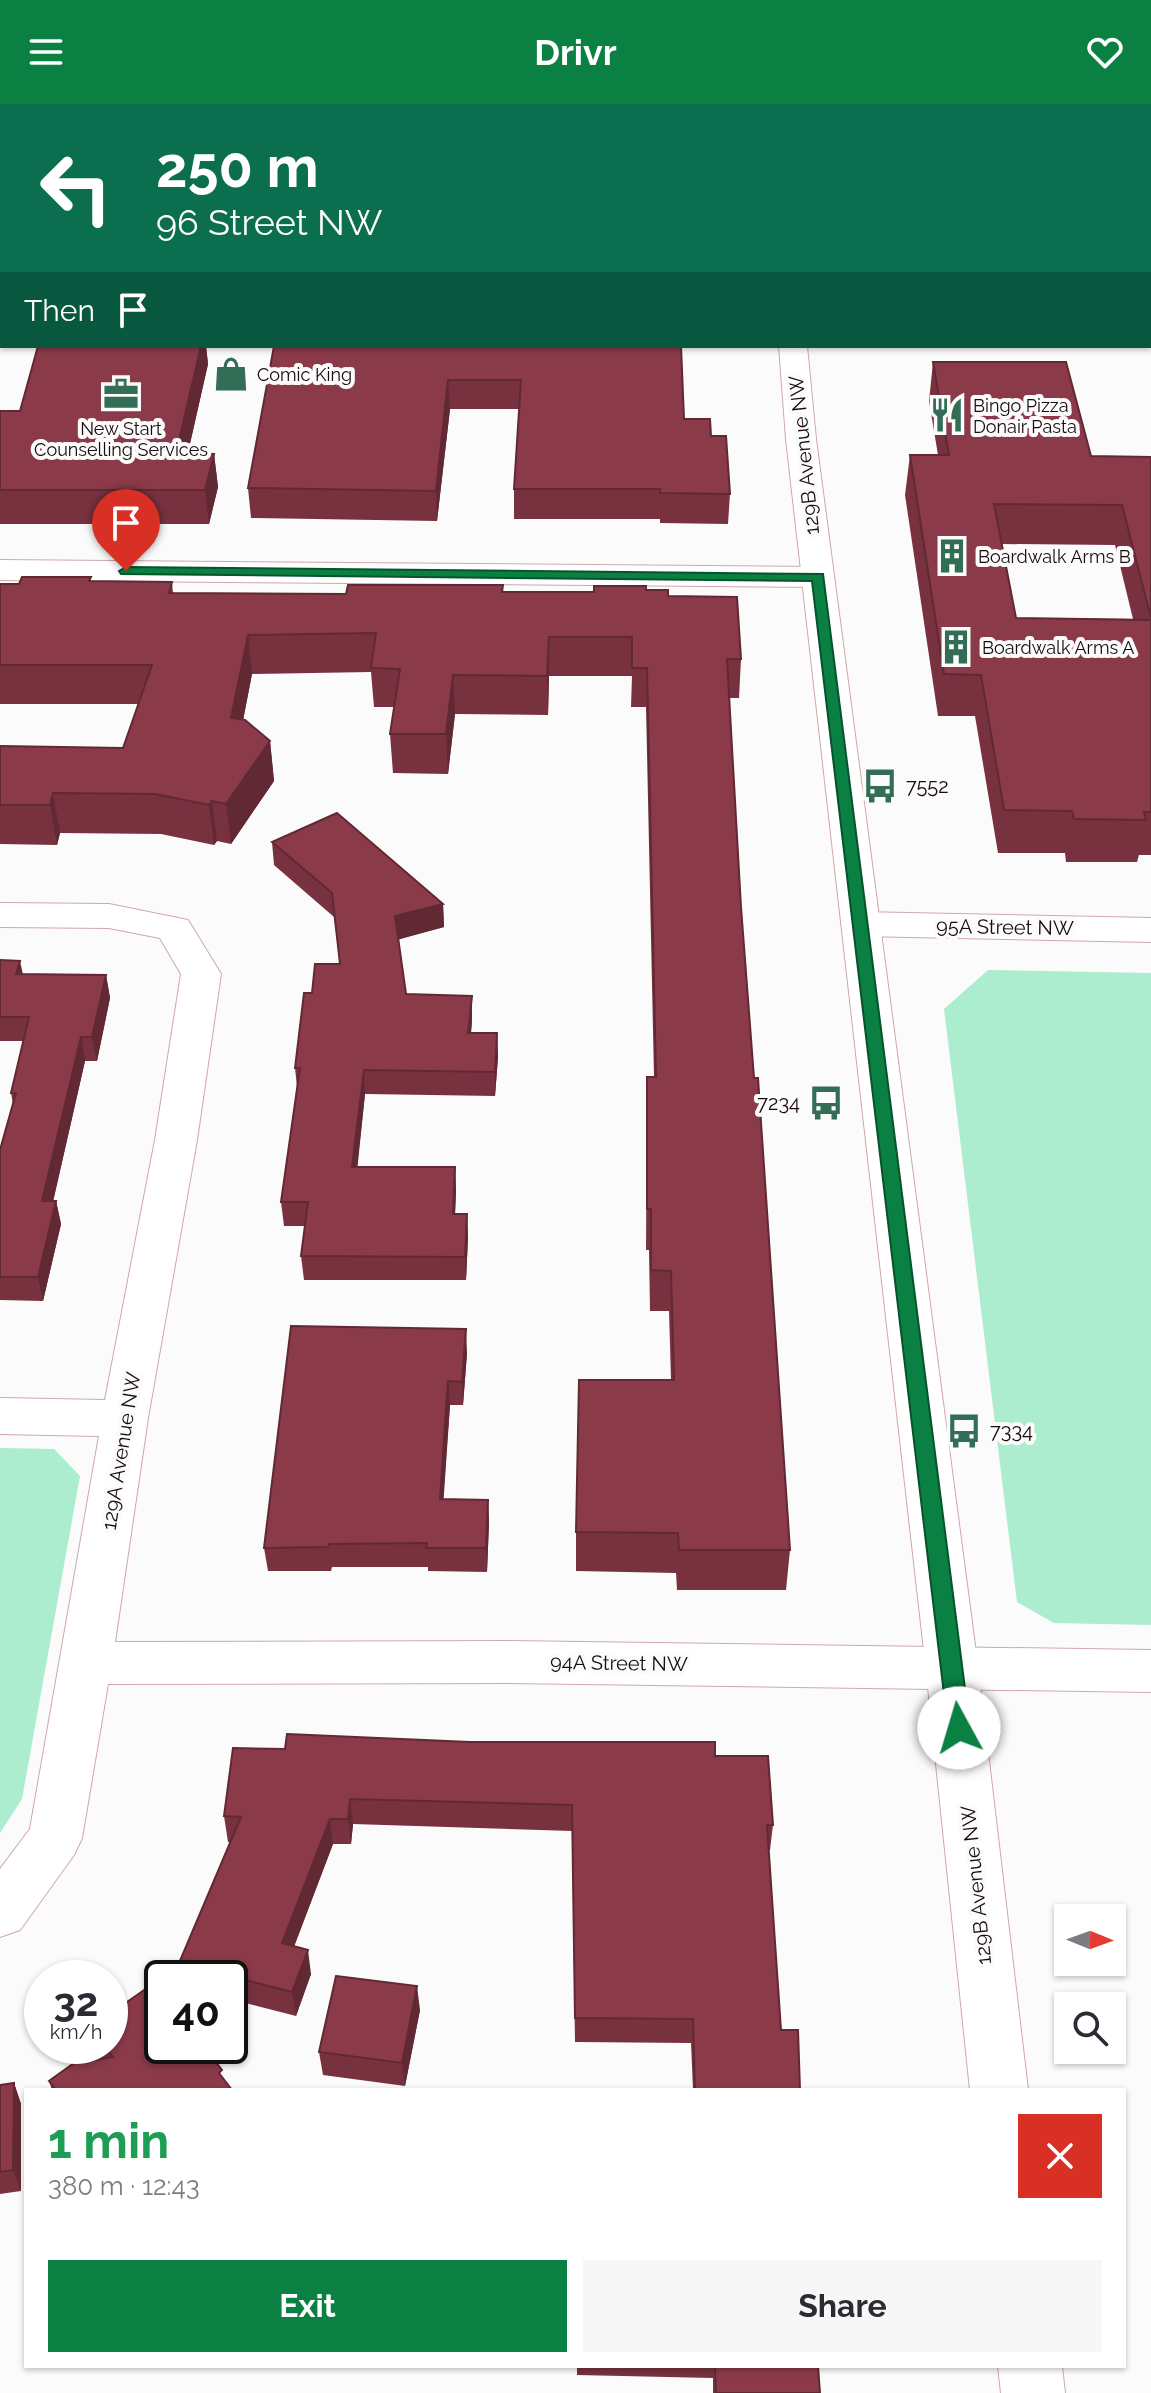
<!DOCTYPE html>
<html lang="en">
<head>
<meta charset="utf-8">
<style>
  :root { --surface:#fff; --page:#f7f7f7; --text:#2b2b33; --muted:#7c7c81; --accent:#0b8043 }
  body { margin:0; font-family:Raleway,sans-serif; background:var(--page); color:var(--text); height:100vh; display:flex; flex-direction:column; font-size:30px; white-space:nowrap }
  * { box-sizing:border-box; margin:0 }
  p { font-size:26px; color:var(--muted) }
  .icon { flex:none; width:44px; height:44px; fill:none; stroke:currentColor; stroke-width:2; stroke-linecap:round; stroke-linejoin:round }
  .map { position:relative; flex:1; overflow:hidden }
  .panel { position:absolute; left:24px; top:1984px; width:1102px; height:280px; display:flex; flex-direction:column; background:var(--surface); border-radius:0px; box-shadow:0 2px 6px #0004 }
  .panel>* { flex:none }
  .hud { position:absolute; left:0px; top:0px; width:1152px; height:244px; box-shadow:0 2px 6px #0004; background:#0b6e4f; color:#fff; overflow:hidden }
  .needle { width:52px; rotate:91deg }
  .tools { position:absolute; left:1054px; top:1800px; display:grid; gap:16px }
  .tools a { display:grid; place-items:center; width:72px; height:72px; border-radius:0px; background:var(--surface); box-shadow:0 2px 6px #0004; font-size:40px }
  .speed { position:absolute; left:24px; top:1856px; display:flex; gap:16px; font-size:40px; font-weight:700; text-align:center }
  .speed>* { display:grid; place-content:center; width:104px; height:104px; border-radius:50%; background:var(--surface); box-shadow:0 2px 6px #0004; line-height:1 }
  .speed small { font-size:20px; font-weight:400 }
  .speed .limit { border:4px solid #111; border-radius:12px; background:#fff; color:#111 }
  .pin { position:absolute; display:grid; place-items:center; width:68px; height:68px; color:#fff; margin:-82px -34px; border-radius:50% 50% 50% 0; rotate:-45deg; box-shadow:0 0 8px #0007 }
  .pin .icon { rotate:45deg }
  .me { position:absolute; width:88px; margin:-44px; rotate:354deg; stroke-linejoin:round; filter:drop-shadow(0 0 6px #0008) }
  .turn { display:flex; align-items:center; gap:28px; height:168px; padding:0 24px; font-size:36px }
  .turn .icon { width:104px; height:104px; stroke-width:2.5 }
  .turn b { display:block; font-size:56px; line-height:68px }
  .then { display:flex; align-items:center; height:76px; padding:0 24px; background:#0003; gap:16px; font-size:30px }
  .round { display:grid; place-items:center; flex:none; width:84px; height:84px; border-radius:0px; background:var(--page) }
  .summary { display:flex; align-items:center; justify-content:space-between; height:136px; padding:0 24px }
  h1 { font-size:48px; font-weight:700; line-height:60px; color:#1e9e55 }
  .action { display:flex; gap:16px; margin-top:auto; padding:16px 24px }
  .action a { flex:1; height:92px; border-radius:0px; background:var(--accent); color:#fff; font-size:32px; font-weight:700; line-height:92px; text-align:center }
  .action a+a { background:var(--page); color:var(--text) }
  header { display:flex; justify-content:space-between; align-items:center; height:104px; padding:0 24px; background:var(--accent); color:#fff; font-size:36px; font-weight:700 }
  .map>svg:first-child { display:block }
  .green { fill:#acedcf }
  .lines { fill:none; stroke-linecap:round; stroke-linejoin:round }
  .minor-casing { stroke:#d0a7ab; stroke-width:2 }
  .tertiary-casing { stroke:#d0a7ab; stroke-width:2 }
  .primary-casing { stroke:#d0a7ab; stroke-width:2 }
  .minor { fill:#fff; fill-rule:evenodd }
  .tertiary { fill:#fff; fill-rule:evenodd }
  .primary { fill:#fff; fill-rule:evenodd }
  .wall { fill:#78323f; fill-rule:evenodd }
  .shaded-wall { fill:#612933 }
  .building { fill:#8b3a49; stroke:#612933; stroke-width:2 }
  .route { fill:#0b8043; stroke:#07532c; stroke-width:2 }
  .labels { text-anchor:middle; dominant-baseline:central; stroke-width:8; stroke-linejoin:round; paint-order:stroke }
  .far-poi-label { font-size:18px; fill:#190b0d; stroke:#fbfbfb; text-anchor:start }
  .street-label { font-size:20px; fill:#190b0d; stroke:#fbfbfb }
  .poi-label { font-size:20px; fill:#190b0d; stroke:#fbfbfb; text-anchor:start }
</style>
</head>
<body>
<header><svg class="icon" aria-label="menu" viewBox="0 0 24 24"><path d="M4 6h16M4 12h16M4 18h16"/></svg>Drivr<svg class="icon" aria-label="heart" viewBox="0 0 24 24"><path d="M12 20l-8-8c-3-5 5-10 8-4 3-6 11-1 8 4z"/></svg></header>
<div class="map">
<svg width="1151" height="2289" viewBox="0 0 1151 2289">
  <rect width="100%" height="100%" fill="#fbfbfb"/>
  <path class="green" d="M 988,866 L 1151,869 L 1151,1521 L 1054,1519 L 1017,1498 L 944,905 Z
    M 0,1344 L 54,1345 L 80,1372 L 22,1695 L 0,1729 Z"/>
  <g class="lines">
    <g class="minor-casing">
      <path id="minor" d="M 995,0 L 1019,0 L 1020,2 L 996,2 Z
        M 0,456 L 818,463 L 830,466 L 834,473 L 830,480 L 818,483 L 0,476 Z
        M 0,799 L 109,800 L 188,816 L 221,870 L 197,1036 L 148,1314 L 115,1538 L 508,1537 L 1151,1546 L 1151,1588 L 508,1579 L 108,1580 L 82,1734 L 74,1751 L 20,1826 L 0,1833 L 0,1765 L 30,1725 L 99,1332 L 0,1330 L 0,1294 L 105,1296 L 155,1036 L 181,870 L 160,834 L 109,824 L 0,823 Z
        M 860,808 L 1151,814 L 1151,838 L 860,832 L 846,829 L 841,820 L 846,811 Z"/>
    </g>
    <g class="tertiary-casing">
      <path id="tertiary" d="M 779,242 L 807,242 L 816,335 L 978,1564 L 1028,1986 L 970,1986 L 926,1564 L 786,335 Z
        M 998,2262 L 1062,2262 L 1065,2289 L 1001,2289 Z"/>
    </g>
    <g class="primary-casing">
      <path id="primary" d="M 0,194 L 2,194 L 2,210 L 0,210 Z
        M 1150,209 L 1151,209 L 1151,225 L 1150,225 Z"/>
    </g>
    <use href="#minor" class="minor"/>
    <use href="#tertiary" class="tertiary"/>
    <use href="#primary" class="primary"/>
  </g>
  <path class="wall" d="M 1066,0 L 1151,0 L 1151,180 L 1150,2 L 1066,2 Z
    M 2,80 L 2,164 L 0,164 L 0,84 Z
    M 38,242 L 206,242 L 208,260 L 188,349 L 214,350 L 218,383 L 209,420 L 0,420 L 0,307 L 20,307 Z
    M 274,242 L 681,242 L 684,315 L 711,332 L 730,390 L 728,420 L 660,419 L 660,415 L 514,415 L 514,385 L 519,305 L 450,305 L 437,417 L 251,414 L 248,384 Z
    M 933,258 L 1091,352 L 1151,353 L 1151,751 L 1139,751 L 1137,758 L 1066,758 L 1065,749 L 998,749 L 975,612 L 938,612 L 905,391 L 910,351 L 938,351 L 929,297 ZM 1002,440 L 1115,441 L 1133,515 L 1016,514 Z
    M 91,473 L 91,477 L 172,478 L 173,489 L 346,490 L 594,488 L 646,486 L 668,492 L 741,555 L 739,594 L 729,594 L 741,803 L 790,1446 L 786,1486 L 677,1486 L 676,1469 L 576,1467 L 576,1428 L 671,1276 L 669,1207 L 650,1207 L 649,1146 L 646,1146 L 647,973 L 654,973 L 646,603 L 631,603 L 632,572 L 549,572 L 548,611 L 455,610 L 448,670 L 393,669 L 390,630 L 394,603 L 374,603 L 371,568 L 252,570 L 243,616 L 270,637 L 274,677 L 231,740 L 217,737 L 214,741 L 161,730 L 60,729 L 57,741 L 0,740 L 0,642 L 123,644 L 138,600 L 0,600 L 0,480 L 19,480 Z
    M 272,738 L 443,800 L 444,823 L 398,835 L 406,890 L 472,916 L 471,929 L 497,929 L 498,953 L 495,992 L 365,990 L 357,1063 L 455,1063 L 456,1087 L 455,1110 L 467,1110 L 468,1134 L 466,1176 L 304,1176 L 301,1152 L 305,1122 L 284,1122 L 281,1098 L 297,983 L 295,964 L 312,889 L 340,860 L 334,813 L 274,761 Z
    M 0,856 L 23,870 L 106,871 L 110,894 L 97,957 L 85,957 L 53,1097 L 56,1097 L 61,1120 L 43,1197 L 0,1196 L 0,1046 L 13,1000 L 11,989 L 23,937 L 0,937 Z
    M 467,1249 L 463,1301 L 450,1301 L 443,1395 L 488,1396 L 489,1419 L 487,1468 L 428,1467 L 428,1463 L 332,1463 L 331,1467 L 268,1467 L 264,1444 Z
    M 233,1644 L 715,1652 L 773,1721 L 770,1746 L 769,1746 L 781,1926 L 800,1986 L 693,1986 L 691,1939 L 575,1938 L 572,1727 L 353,1720 L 351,1740 L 333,1740 L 294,1842 L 311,1870 L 296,1912 L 230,1895 L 230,1874 L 182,1874 L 179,1859 L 230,1738 L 228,1738 L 224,1712 Z
    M 420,1906 L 405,1982 L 323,1971 L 319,1948 Z
    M 95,1942 L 110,1942 L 224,1977 L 232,1986 L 52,1986 L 49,1977 L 99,1955 Z
    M 14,1979 L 21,2000 L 21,2087 L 0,2090 L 0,1981 Z
    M 577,2262 L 818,2262 L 820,2289 L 713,2289 L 713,2274 L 577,2271 Z"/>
  <path class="shaded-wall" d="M 201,242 L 206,242 L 208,260 L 180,383 L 176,349 Z
    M 448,276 L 450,305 L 437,417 L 436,387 Z
    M 214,350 L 218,383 L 209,420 L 205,386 Z
    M 248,531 L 252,570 L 236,653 L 231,614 Z
    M 549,533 L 549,572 L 548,611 L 547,572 Z
    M 453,571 L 455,610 L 448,670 L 446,630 Z
    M 270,637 L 274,677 L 231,740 L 226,700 Z
    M 53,689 L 60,729 L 57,741 L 50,701 Z
    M 212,697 L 217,737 L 214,741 L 209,701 Z
    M 443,800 L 444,823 L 397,836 L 395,812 Z
    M 20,857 L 25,880 L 16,870 Z
    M 106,871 L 110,894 L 97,957 L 92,933 Z
    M 472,892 L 472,916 L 469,953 L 468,929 Z
    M 497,929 L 498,953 L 495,992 L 495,968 Z
    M 81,933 L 85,957 L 48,1120 L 42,1097 Z
    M 364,966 L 365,990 L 355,1087 L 352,1063 Z
    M 455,1063 L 456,1087 L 454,1134 L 453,1110 Z
    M 56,1097 L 61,1120 L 43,1197 L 38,1173 Z
    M 467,1110 L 468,1134 L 466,1176 L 465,1153 Z
    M 466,1225 L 467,1249 L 463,1301 L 462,1278 Z
    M 448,1277 L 450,1301 L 442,1419 L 440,1395 Z
    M 488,1396 L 489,1419 L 487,1468 L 486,1444 Z
    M 350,1695 L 353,1720 L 351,1740 L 348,1715 Z
    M 330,1715 L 333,1740 L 286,1864 L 282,1839 Z
    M 308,1846 L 311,1870 L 296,1912 L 292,1888 Z
    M 417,1882 L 420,1906 L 405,1982 L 402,1959 Z
    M 14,1979 L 21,2000 L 21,2087 L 13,2066 Z"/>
  <path class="building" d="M 220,0 L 953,0 L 953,2 L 219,2 Z
    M 1076,0 L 1151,0 L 1151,154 L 1150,2 L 1077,2 Z
    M 2,80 L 2,131 L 0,131 L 0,84 Z
    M 38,242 L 201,242 L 176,349 L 214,350 L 205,386 L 0,386 L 0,307 L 20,307 Z
    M 274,242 L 681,242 L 684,315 L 710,315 L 711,332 L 726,332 L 730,390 L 660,389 L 660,385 L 514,385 L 521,276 L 448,276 L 436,387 L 248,384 Z
    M 933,258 L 1066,258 L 1091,352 L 1151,353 L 1151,514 L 1122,401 L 994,400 L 1016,514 L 1151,516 L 1151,708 L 1144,708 L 1146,716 L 1074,715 L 1072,707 L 1004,706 L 981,571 L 944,570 L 910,351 L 949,351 Z
    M 22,473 L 91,473 L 89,477 L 172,478 L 169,489 L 346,490 L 348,481 L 503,481 L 502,488 L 594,488 L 594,482 L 646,482 L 646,486 L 668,486 L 668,492 L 737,493 L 741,555 L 727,555 L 741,803 L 754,974 L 758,974 L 790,1446 L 679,1446 L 678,1429 L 576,1428 L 579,1276 L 674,1276 L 671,1167 L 651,1166 L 651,1105 L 647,1105 L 647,973 L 656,973 L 647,564 L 632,564 L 632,533 L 549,533 L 547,572 L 453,571 L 446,630 L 390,630 L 400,565 L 371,564 L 376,529 L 248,531 L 231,614 L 245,616 L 270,637 L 226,700 L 212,697 L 209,701 L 155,690 L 53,689 L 50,701 L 0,701 L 0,642 L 123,644 L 152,561 L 0,561 L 0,480 L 19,480 Z
    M 337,709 L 443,800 L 395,812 L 406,890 L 472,892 L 468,929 L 497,929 L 495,968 L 364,966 L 352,1063 L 455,1063 L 453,1110 L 467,1110 L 465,1153 L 301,1152 L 308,1098 L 281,1098 L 300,964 L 295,964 L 304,889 L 312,889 L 315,860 L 340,860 L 332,789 L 272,738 Z
    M 0,856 L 20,857 L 16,870 L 106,871 L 92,933 L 81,933 L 42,1097 L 56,1097 L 38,1173 L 0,1173 L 0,1046 L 16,989 L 11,989 L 29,913 L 0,913 Z
    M 291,1222 L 466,1225 L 462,1278 L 448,1277 L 440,1395 L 488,1396 L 486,1444 L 426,1444 L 427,1439 L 329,1440 L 328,1443 L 264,1444 Z
    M 287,1630 L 470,1638 L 715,1638 L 715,1652 L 768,1652 L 773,1721 L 767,1721 L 781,1926 L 798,1926 L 800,1986 L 695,1986 L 693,1915 L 575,1914 L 572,1701 L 350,1695 L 348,1715 L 330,1715 L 282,1839 L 308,1846 L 292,1888 L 179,1859 L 241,1713 L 224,1712 L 233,1644 L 285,1645 Z
    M 336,1872 L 417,1882 L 402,1959 L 319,1948 Z
    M 154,1879 L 162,1889 L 162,1942 L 203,1942 L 222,1966 L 219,1969 L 232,1986 L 56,1986 L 49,1977 L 74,1959 L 113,1953 L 104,1942 L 110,1942 L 110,1910 Z
    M 14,1979 L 13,2066 L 0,2068 L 0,1981 Z
    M 715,2262 L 818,2262 L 820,2289 L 716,2289 Z"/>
  <path class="route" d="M 126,463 L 823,470 L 970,1624 L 966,1631 L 959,1633 L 951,1631 L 948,1624 L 812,477 L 121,470 L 119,467 Z"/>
  <defs>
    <g id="shop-bare" transform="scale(2.76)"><path d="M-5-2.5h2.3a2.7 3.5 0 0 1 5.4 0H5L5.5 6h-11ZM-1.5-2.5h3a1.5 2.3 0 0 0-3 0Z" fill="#336d55" stroke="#fbfbfb" stroke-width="2.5" paint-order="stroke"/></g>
    <g id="office-bare" transform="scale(2.76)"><path d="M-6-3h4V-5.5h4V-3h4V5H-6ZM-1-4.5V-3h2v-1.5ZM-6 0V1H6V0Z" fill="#336d55" stroke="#fbfbfb" stroke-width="2.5" paint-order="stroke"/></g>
    <g id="restaurant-bare" transform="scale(2.76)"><path d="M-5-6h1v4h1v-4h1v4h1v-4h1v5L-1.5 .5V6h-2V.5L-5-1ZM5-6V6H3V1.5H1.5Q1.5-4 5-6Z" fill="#336d55" stroke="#fbfbfb" stroke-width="2.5" paint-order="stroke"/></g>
    <g id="building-bare" transform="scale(2.76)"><path d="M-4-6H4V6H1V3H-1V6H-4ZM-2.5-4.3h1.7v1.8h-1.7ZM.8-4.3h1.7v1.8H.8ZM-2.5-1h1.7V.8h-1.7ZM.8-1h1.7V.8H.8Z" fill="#336d55" stroke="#fbfbfb" stroke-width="2.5" paint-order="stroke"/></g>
    <g id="bus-bare" transform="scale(2.76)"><path d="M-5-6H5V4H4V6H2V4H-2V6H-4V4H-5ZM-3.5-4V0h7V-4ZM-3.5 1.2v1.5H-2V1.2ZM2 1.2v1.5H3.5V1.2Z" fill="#336d55" stroke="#fbfbfb" stroke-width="2.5" paint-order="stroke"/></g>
  </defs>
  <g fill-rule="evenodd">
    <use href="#shop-bare" x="231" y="270"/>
    <use href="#office-bare" x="121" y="290"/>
    <use href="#restaurant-bare" x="947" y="311"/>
    <use href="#building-bare" x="952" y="452"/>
    <use href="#building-bare" x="956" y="543"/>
    <use href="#bus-bare" x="880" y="682"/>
    <use href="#bus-bare" x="826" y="999"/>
    <use href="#bus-bare" x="964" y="1327"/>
  </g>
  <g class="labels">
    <g class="far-poi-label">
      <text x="257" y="270">Comic King</text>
      <text x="973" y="301">Bingo Pizza<tspan x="973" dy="21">Donair Pasta</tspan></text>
      <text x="121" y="324" text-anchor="middle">New Start<tspan x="121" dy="21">Counselling Services</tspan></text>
      <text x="978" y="452">Boardwalk Arms B</text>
      <text x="982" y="543">Boardwalk Arms A</text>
    </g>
    <g class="street-label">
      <text transform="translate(804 351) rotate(-96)">129B Avenue NW</text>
      <text transform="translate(1005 823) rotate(1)">95A Street NW</text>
      <text transform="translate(121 1347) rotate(-81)">129A Avenue NW</text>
      <text transform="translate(619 1559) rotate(1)">94A Street NW</text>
      <text transform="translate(976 1781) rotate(-96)">129B Avenue NW</text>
    </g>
    <g class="poi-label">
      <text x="906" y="682">7552</text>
      <text x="800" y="999" text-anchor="end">7234</text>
      <text x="990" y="1327">7334</text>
    </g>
  </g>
</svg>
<div class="tools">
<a><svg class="needle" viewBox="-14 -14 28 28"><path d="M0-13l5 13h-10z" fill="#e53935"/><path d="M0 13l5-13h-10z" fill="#7c7c81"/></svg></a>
<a><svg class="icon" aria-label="search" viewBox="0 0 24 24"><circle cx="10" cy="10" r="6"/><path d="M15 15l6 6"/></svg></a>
</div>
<div class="speed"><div>32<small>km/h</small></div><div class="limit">40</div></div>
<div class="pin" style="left:126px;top:467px;background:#d93025"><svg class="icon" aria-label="arrive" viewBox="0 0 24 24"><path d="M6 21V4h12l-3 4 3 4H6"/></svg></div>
<svg class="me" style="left:959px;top:1624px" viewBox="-20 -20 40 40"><circle r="19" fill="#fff"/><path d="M0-13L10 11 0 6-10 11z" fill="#0b8043"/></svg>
<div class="hud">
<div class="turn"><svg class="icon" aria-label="left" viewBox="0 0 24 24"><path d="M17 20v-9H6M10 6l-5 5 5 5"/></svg><div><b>250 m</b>96 Street NW</div></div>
<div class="then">Then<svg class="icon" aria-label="arrive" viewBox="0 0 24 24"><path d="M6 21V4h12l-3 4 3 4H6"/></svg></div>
</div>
<section class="panel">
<div class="summary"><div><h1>1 min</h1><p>380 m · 12:43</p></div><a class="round" style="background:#d93025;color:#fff"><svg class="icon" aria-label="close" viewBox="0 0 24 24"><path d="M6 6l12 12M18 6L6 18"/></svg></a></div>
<div class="action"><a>Exit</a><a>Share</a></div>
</section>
</div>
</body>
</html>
